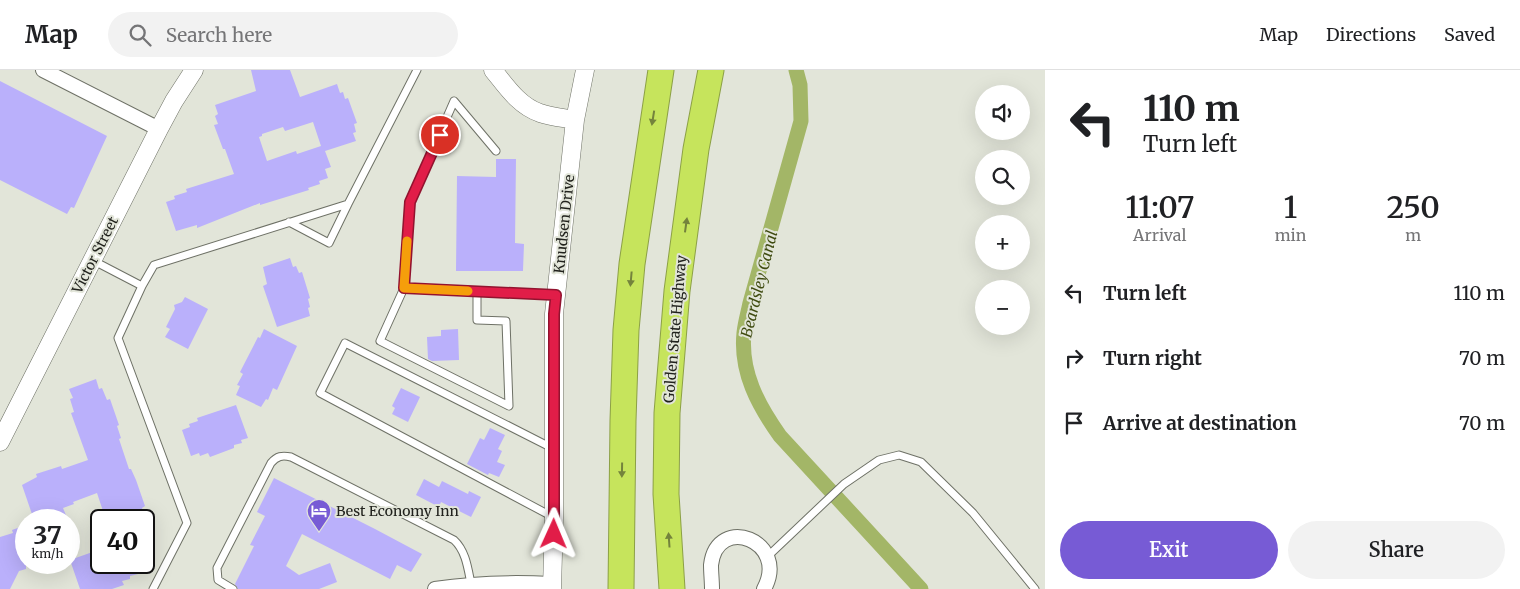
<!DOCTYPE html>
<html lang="en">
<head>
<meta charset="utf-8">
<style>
  :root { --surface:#fff; --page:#f2f2f2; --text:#202124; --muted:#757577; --line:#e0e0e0; --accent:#775bd5 }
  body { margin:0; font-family:Merriweather,serif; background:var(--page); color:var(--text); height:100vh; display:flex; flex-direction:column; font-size:19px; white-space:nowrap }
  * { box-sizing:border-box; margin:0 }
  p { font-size:16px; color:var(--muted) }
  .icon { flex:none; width:28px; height:28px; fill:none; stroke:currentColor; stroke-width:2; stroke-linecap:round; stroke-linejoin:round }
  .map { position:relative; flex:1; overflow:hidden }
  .side { display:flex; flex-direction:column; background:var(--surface); width:475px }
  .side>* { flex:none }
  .guide { background:#fff; color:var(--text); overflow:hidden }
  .fabs { position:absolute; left:975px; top:15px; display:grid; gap:10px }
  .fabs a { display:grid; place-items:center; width:55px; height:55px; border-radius:50%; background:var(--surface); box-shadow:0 5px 20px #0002; font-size:25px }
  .speed { position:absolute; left:15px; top:439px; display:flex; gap:10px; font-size:25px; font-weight:700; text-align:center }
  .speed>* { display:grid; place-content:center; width:65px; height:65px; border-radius:50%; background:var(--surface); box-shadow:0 5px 20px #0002; line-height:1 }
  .speed small { font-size:12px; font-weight:400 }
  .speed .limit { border:2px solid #111; border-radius:8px; background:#fff; color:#111 }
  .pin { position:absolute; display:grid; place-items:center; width:42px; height:42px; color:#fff; margin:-21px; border:2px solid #fff; border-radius:50%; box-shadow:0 1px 5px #0007 }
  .me { position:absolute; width:55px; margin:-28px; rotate:1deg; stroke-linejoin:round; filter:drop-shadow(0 0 4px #0008) }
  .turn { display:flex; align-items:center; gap:18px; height:105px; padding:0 15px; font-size:22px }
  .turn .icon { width:65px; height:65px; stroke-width:2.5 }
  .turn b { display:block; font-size:35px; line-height:42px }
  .eta { display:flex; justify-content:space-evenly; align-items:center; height:85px; text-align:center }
  .eta b { font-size:30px; font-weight:600; line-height:35px }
  .cta { display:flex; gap:10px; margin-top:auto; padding:10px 15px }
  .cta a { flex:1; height:58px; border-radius:30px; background:var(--accent); color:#fff; font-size:20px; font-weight:600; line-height:58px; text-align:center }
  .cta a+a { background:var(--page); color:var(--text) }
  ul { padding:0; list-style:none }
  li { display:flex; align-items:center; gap:15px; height:65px; padding:0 15px }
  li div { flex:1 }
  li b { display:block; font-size:19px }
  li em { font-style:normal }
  header { display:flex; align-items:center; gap:30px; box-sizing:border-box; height:70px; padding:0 25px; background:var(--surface); border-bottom:1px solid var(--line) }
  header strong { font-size:24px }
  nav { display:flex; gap:28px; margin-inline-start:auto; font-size:18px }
  .search { width:350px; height:45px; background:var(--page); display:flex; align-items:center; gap:12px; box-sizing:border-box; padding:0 18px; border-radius:28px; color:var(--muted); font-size:19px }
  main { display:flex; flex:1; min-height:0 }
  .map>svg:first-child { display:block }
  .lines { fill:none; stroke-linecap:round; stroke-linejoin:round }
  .canal { stroke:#a3b667; stroke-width:15 }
  .building { fill:#bab0fb; fill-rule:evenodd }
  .service-casing { stroke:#6e7166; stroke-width:9 }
  .minor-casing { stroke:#6e7166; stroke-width:16 }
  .tertiary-casing { stroke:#6e7166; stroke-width:19 }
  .motorway-casing { stroke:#8ca046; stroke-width:27 }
  .service { stroke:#fff; stroke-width:7 }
  .minor { stroke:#fff; stroke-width:14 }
  .tertiary { stroke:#fff; stroke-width:18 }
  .motorway { stroke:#c6e45c; stroke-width:25 }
  .oneway { fill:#74833c }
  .route-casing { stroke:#92132f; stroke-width:12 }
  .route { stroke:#e11d48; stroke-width:9 }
  .slow { stroke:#f59e0b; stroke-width:9 }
  .labels { text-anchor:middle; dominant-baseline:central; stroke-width:4; stroke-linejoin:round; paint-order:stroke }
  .street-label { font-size:14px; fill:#21221d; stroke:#e2e5d9 }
  .poi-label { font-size:14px; fill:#21221d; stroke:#e2e5d9; text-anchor:start }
  .water-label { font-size:15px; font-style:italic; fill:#3f4b10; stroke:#e2e5d9 }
</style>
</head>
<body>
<header>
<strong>Map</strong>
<div class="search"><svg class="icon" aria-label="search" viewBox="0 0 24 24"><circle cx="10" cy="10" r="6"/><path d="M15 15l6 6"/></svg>Search here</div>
<nav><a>Map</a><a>Directions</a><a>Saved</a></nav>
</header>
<main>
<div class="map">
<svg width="1045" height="519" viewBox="0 0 1045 519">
  <rect width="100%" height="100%" fill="#e2e5d9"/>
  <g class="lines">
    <path class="canal" d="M 796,0 L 800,15 L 801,51 L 750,233 C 748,243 745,253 744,263 C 740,302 758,335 780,366 L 921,519"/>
  </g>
  <path class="building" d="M 251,0 L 290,0 L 300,27 L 337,14 L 340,23 L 343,22 L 345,29 L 348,28 L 357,53 L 354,54 L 356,62 L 353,63 L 356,71 L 325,81 L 331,97 L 325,99 L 328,108 L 319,111 L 320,114 L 308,118 L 309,120 L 260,135 L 260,133 L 197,158 L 197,155 L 176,161 L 166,132 L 175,129 L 174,126 L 187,122 L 186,119 L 234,104 L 225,79 L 223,79 L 214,55 L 218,54 L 215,46 L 218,44 L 215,35 L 256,21 ZM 313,52 L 321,76 L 297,84 L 296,81 L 267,91 L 259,67 L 262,66 L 262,64 L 283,57 L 285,61 Z
    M 0,11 L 107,66 L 74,138 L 71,137 L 67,144 L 0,110 Z
    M 496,89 L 516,89 L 515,173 L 524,174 L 523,201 L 456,201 L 457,106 L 496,107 Z
    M 290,188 L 293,197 L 296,196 L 299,203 L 302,202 L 310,228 L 308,229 L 310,237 L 308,238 L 310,246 L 277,257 L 263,216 L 267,214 L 263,197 Z
    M 185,227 L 208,239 L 188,279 L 165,267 L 170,259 L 166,257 L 175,239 L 174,235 L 182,232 Z
    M 264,259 L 297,276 L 277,320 L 273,318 L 268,330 L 266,329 L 261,337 L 236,325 L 240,316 L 237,315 L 243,304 L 240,302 L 258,267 L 260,268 Z
    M 458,259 L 459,290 L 432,291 L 428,289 L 427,267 L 441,266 L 441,260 Z
    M 96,309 L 99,319 L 102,318 L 107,330 L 110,329 L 119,355 L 117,356 L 121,368 L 119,369 L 129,399 L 131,399 L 136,410 L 145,436 L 142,438 L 146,450 L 106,450 L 97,423 L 73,432 L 74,434 L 63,438 L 68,450 L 34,450 L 22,415 L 37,407 L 36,404 L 61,396 L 62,399 L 88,390 L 71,343 L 74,342 L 70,329 L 73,328 L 69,319 Z
    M 401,318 L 420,327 L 408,352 L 392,344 L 395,338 L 392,336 Z
    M 236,335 L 248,368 L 241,370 L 242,373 L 234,375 L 234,378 L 210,387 L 208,383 L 200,386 L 199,383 L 191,386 L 182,360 L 190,357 L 189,354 L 198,351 L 197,348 Z
    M 490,358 L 505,365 L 498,379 L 502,381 L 497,392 L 505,395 L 499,407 L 489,403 L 488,405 L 467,394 L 480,368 L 484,370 Z
    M 274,408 L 375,459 L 422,484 L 411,502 L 397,495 L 390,509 L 302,464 L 286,496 L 299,505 L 330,493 L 337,512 L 319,519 L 238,519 L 235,514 L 254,476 L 250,475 L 265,446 L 257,442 Z
    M 424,409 L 439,417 L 442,411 L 468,424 L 469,421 L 481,427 L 471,447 L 441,432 L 439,437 L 416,425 Z
    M 26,455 L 26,499 L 19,501 L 10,519 L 0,519 L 0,467 L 13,463 L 12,460 Z
    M 101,479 L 101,492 L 134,492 L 138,504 L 130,506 L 130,509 L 122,511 L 124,515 L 112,519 L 80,519 L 70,490 Z"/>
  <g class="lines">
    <g class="service-casing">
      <path id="service" d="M 496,81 L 454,31 L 410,132 L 404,218 L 556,225
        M 289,152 L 329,173 L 348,134
        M 92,190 L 142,216 L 118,268 L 187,453 L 153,519
        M 142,216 L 154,195 L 348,134 L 417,0
        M 404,218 L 380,271 L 509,336 L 506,251 L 477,250 L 477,221
        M 553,447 L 320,323 L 345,273 L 554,379
        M 767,487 L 844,414 L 879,390 L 899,385 L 921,392 L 973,443 L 1035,519
        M 233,519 L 218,510 L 217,498 L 271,393 C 277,386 282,385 291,387 L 454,470 C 466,481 468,499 471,514"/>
    </g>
    <g class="minor-casing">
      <path id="minor" d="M 43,0 L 159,59
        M 435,519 C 474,513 512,512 551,514
        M 712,519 C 712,511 711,503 711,495 C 717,443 790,471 764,519"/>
    </g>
    <g class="tertiary-casing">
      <path id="tertiary" d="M 493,0 C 506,16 519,36 540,43 C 551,47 564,48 575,50
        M 0,372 L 159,59 L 174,31 L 194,0
        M 552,519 L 554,448 L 554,244 L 575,50 L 585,0"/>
    </g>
    <g class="motorway-casing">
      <path id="motorway" d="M 621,519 L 623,351 L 626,260 L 632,194 L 661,0
        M 672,519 L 666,424 L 667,343 L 677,221 L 696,79 L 711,0"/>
    </g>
    <use href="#service" class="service"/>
    <use href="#minor" class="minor"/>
    <use href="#tertiary" class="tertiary"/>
    <use href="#motorway" class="motorway"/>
  </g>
  <defs><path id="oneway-solid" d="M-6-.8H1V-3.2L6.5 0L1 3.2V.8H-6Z" transform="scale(1.25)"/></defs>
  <g class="oneway">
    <use href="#oneway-solid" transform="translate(653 48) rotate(99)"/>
    <use href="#oneway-solid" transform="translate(686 155) rotate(-82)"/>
    <use href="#oneway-solid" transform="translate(631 209) rotate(95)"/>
    <use href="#oneway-solid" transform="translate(622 400) rotate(91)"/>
    <use href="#oneway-solid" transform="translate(669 470) rotate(-94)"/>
  </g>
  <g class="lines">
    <g class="route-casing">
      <path id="route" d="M 440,65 L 410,132 L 404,218 L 556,225 L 554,244 L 554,464"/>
    </g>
    <use href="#route" class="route"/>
    <path class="slow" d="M 407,171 L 404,218 L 468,221"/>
  </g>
  <defs>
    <g id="hotel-pin" transform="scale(1.25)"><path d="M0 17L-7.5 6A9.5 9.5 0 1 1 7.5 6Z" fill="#775bd5" stroke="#e2e5d9"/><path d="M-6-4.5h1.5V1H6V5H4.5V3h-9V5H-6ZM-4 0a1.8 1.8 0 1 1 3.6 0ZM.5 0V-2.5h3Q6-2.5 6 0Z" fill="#fff"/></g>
  </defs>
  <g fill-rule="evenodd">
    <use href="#hotel-pin" x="319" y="441"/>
  </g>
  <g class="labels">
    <g class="street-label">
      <text transform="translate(564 154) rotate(-84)">Knudsen Drive</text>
      <text transform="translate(95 185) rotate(-63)">Victor Street</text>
      <text transform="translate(675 259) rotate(-85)">Golden State Highway</text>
    </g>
    <g class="poi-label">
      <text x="336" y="441">Best Economy Inn</text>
    </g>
    <g class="water-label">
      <text transform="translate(759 214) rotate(-76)">Beardsley Canal</text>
    </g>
  </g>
</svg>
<div class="fabs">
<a><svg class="icon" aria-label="sound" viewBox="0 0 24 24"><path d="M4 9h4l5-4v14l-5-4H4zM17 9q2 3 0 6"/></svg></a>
<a><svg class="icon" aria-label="search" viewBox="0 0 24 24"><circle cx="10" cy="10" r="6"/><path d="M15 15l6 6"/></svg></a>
<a>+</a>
<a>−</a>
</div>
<div class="speed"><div>37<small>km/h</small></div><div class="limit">40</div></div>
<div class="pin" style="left:440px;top:65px;background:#d93025"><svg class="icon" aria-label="arrive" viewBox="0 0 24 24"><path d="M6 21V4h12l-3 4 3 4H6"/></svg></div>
<svg class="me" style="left:554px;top:464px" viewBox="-20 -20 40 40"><path d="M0-17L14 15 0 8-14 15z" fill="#e11d48" stroke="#fff" stroke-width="4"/></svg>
</div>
<section class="side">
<div class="guide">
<div class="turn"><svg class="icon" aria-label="left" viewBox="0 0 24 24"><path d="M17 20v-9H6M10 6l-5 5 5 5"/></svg><div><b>110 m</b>Turn left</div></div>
</div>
<div class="eta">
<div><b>11:07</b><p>Arrival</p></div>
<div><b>1</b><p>min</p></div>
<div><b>250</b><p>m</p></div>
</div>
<ul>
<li><svg class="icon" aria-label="left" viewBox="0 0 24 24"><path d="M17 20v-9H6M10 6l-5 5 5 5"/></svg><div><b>Turn left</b></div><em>110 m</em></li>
<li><svg class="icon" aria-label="right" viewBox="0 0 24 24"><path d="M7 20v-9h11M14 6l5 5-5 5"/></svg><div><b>Turn right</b></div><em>70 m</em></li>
<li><svg class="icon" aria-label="arrive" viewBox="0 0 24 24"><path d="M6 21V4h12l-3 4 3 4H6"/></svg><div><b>Arrive at destination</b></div><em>70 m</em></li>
</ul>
<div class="cta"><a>Exit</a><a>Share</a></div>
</section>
</main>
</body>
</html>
